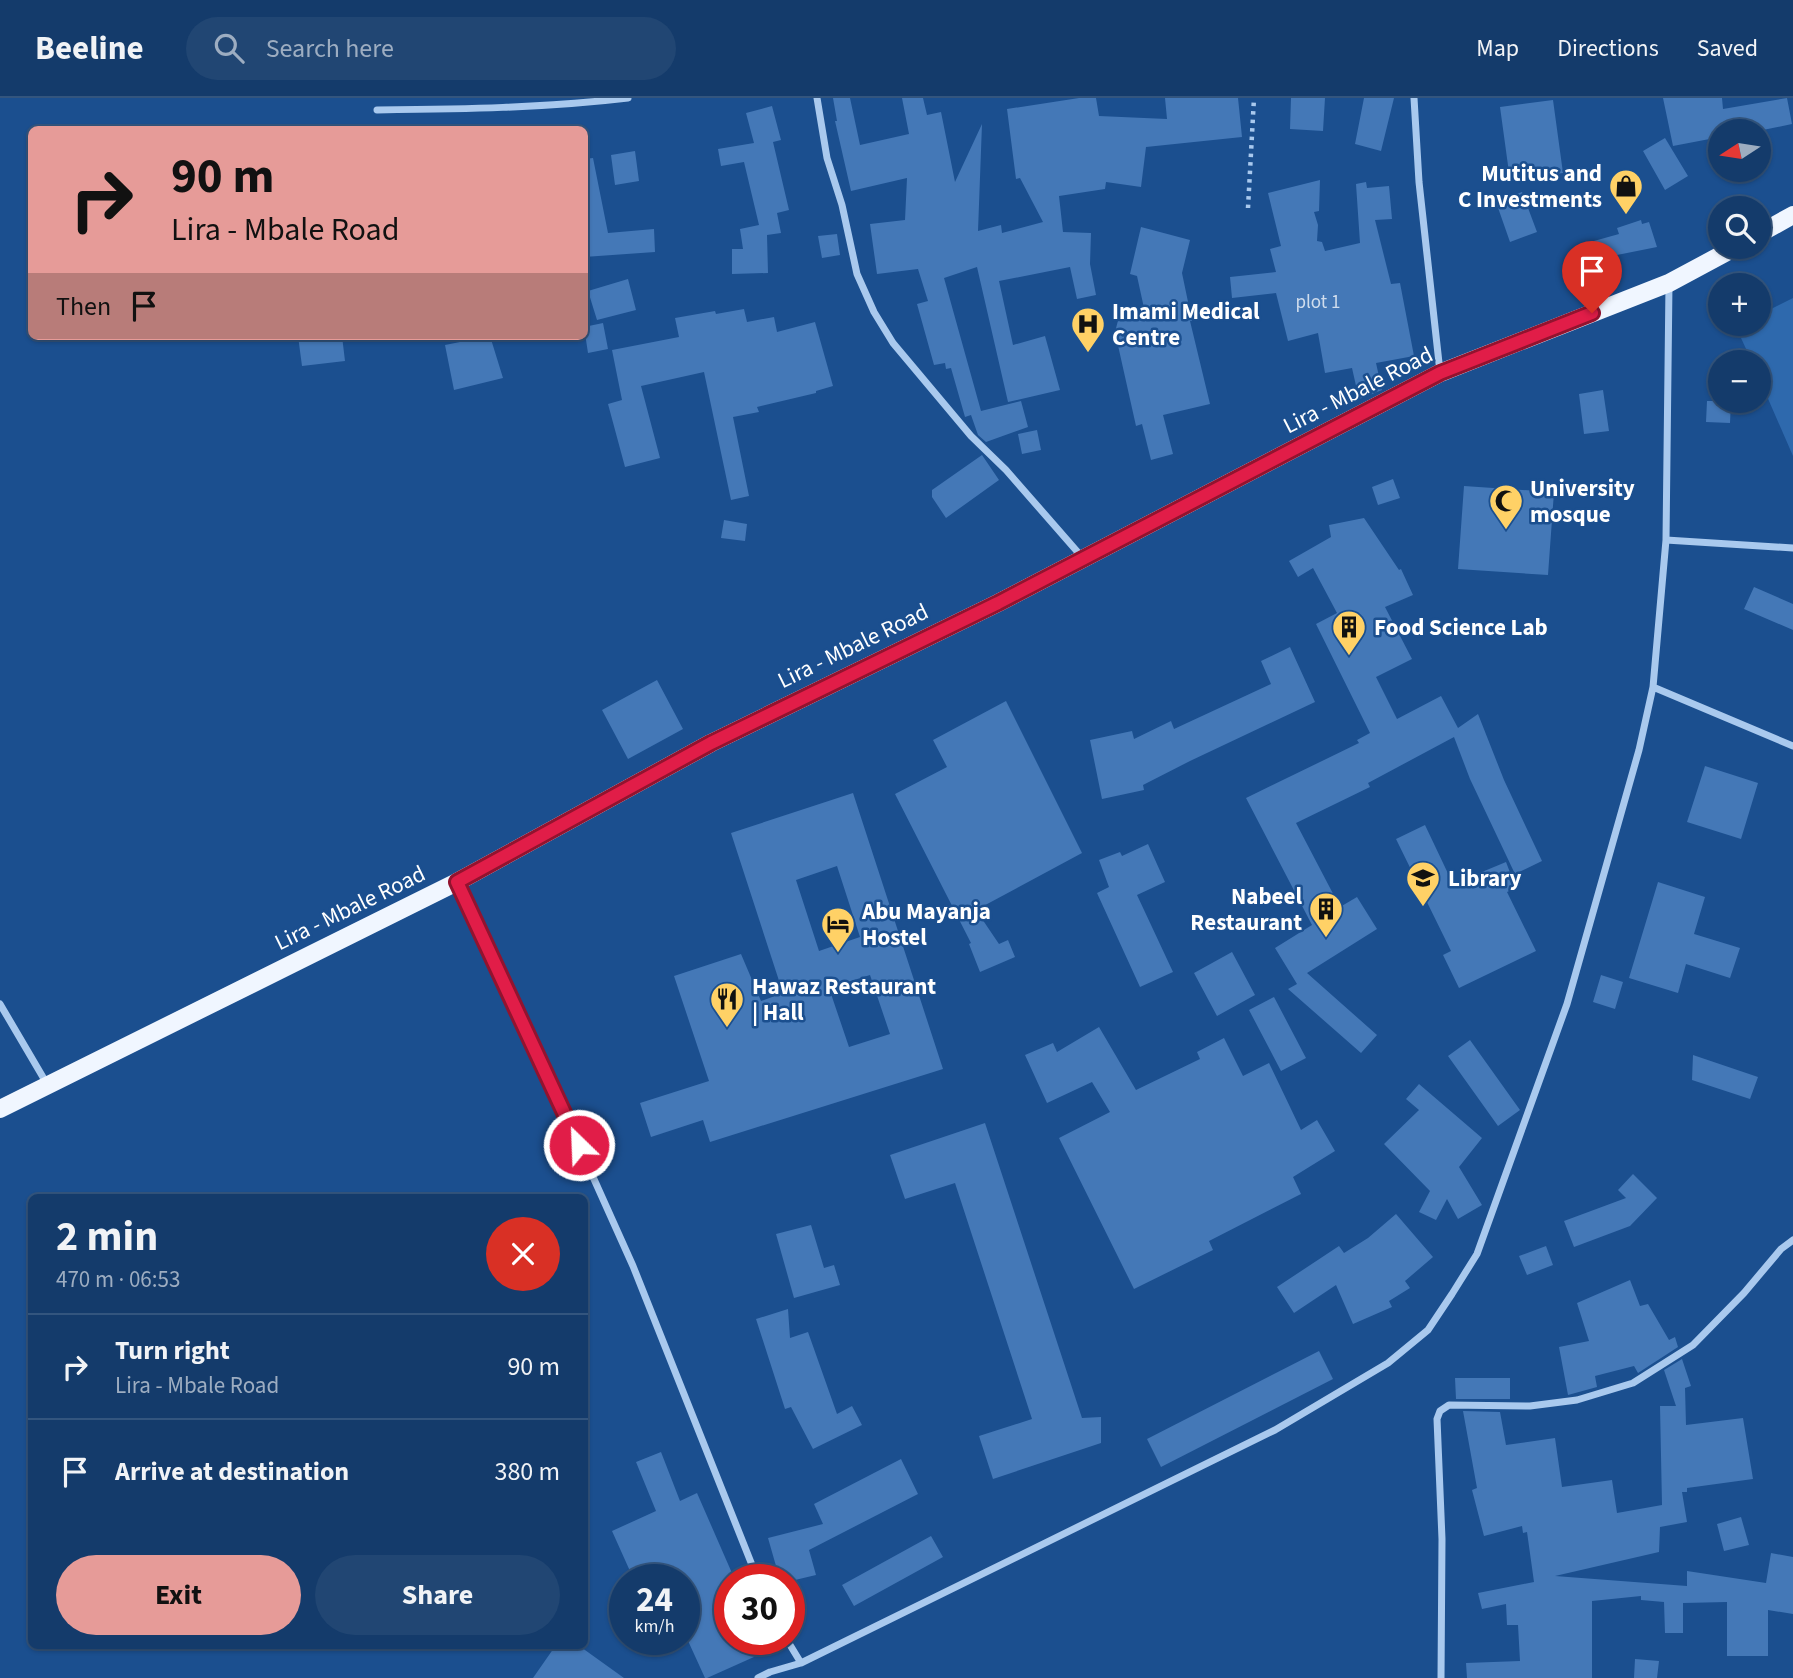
<!DOCTYPE html>
<html lang="en">
<head>
<meta charset="utf-8">
<style>
  :root { --surface:#143b6b; --page:#214673; --text:#f1f3f6; --muted:#9dadc1; --line:#33557e; --accent:#e69b98 }
  body { margin:0; font-family:"Source Sans 3",sans-serif; background:var(--page); color:var(--text); height:100vh; display:flex; flex-direction:column; font-size:26px; white-space:nowrap }
  * { box-sizing:border-box; margin:0 }
  p { font-size:23px; color:var(--muted) }
  .icon { flex:none; width:38px; height:38px; fill:none; stroke:currentColor; stroke-width:2; stroke-linecap:round; stroke-linejoin:round }
  .map { position:relative; flex:1; overflow:hidden }
  .side { position:absolute; left:28px; top:1096px; width:560px; height:455px; display:flex; flex-direction:column; background:var(--surface); border-radius:10px; box-shadow:0 2px 5px #0004,0 0 0 2px var(--line) }
  .side>* { flex:none }
  .guide { position:absolute; left:28px; top:28px; width:560px; height:214px; border-radius:10px; box-shadow:0 2px 5px #0004,0 0 0 2px var(--line); background:#e69b98; color:#111; overflow:hidden }
  .needle { width:46px; rotate:258deg }
  .buttons { position:absolute; left:1708px; top:21px; display:grid; gap:14px }
  .buttons a { display:grid; place-items:center; width:63px; height:63px; border-radius:50%; background:var(--surface); box-shadow:0 2px 5px #0004,0 0 0 2px var(--line); font-size:35px }
  .speed { position:absolute; left:609px; top:1466px; display:flex; gap:14px; font-size:35px; font-weight:700; text-align:center }
  .speed>* { display:grid; place-content:center; width:91px; height:91px; border-radius:50%; background:var(--surface); box-shadow:0 2px 5px #0004,0 0 0 2px var(--line); line-height:1 }
  .speed small { font-size:18px; font-weight:400 }
  .speed .limit { border:10px solid #d22; background:#fff; color:#111 }
  .pin { position:absolute; display:grid; place-items:center; width:60px; height:60px; color:#fff; margin:-72px -30px; border-radius:50% 50% 50% 0; rotate:-45deg; box-shadow:0 0 7px #0007 }
  .pin .icon { rotate:45deg }
  .me { position:absolute; width:77px; margin:-38px; rotate:336deg; stroke-linejoin:round; filter:drop-shadow(0 0 5px #0008) }
  .turn { display:flex; align-items:center; gap:24px; height:147px; padding:0 28px; font-size:32px }
  .turn .icon { width:91px; height:91px; stroke-width:2.5 }
  .turn b { display:block; font-size:49px; line-height:60px }
  .then { display:flex; align-items:center; height:66px; padding:0 28px; background:#0003; gap:14px; font-size:26px }
  .round { display:grid; place-items:center; flex:none; width:74px; height:74px; border-radius:37px; background:var(--page) }
  .headline { display:flex; align-items:center; justify-content:space-between; height:119px; padding:0 28px }
  h1 { font-size:42px; font-weight:700; line-height:52px }
  .cta { display:flex; gap:14px; margin-top:auto; padding:14px 28px }
  .cta a { flex:1; height:80px; border-radius:42px; background:var(--accent); color:#111; font-size:28px; font-weight:700; line-height:80px; text-align:center }
  .cta a+a { background:var(--page); color:var(--text) }
  ul { padding:0; list-style:none }
  li { display:flex; align-items:center; gap:21px; height:105px; padding:0 28px; border-top:2px solid var(--line) }
  li div { flex:1 }
  li b { display:block; font-size:26px }
  li em { font-style:normal }
  header { display:flex; align-items:center; gap:42px; box-sizing:border-box; height:98px; padding:0 35px; background:var(--surface); border-bottom:2px solid var(--line) }
  header strong { font-size:33px }
  nav { display:flex; gap:38px; margin-inline-start:auto; font-size:24px }
  .search { width:490px; height:63px; background:var(--page); display:flex; align-items:center; gap:18px; box-sizing:border-box; padding:0 24px; border-radius:38px; color:var(--muted); font-size:26px }
  .map>svg:first-child { display:block }
  .green { fill:#2e69ad }
  .building { fill:#4478b7; fill-rule:evenodd }
  .lines { fill:none; stroke-linecap:round; stroke-linejoin:round }
  .path { stroke:#a9c9ee; stroke-width:4.5; stroke-dasharray:3.5 5; stroke-linecap:butt }
  .street { stroke:#a9c9ee; stroke-width:7 }
  .primary { stroke:#f0f6ff; stroke-width:18 }
  .route-casing { stroke:#92132f; stroke-width:18 }
  .route { stroke:#e11d48; stroke-width:12 }
  .labels { text-anchor:middle; dominant-baseline:central; stroke-width:5; stroke-linejoin:round; paint-order:stroke }
  .number-label { font-size:19px; fill:#d0dded }
  .poi-label { font-size:23px; font-weight:bold; fill:#fff; stroke:#1b4f8f; text-anchor:start }
  .street-label { font-size:23px; fill:#fff; stroke:#1b4f8f }
</style>
</head>
<body>
<header>
<strong>Beeline</strong>
<div class="search"><svg class="icon" aria-label="search" viewBox="0 0 24 24"><circle cx="10" cy="10" r="6"/><path d="M15 15l6 6"/></svg>Search here</div>
<nav><a>Map</a><a>Directions</a><a>Saved</a></nav>
</header>
<div class="map">
<svg width="1793" height="1580" viewBox="0 0 1793 1580">
  <rect width="100%" height="100%" fill="#1b4f8f"/>
  <path class="green" d="M 1793,200 L 1793,358 L 1759,280 L 1759,264 L 1752,264 L 1736,229 L 1742,226 L 1759,226 L 1759,217 Z"/>
  <path class="building" d="M 833,0 L 850,0 L 860,47 L 909,36 L 902,0 L 923,0 L 927,17 L 941,14 L 955,84 L 982,26 L 978,133 L 1001,127 L 1002,135 L 1043,124 L 1020,80 L 1016,81 L 1007,11 L 1079,0 L 1096,0 L 1099,18 L 1167,21 L 1165,0 L 1238,0 L 1242,39 L 1146,49 L 1141,89 L 1106,84 L 1105,91 L 1059,98 L 1063,134 L 1091,135 L 1090,166 L 1096,197 L 1077,201 L 1070,169 L 999,183 L 1013,247 L 1045,238 L 1060,292 L 1008,304 L 977,169 L 944,180 L 981,313 L 1021,303 L 1028,329 L 986,344 L 978,337 L 971,317 L 965,319 L 951,270 L 946,271 L 945,265 L 934,267 L 917,206 L 928,203 L 918,171 L 877,176 L 870,126 L 905,122 L 907,80 L 851,93 L 835,23 L 837,23 Z
    M 1291,0 L 1325,0 L 1323,33 L 1290,31 Z
    M 1364,0 L 1394,0 L 1381,53 L 1355,46 Z
    M 1663,0 L 1722,0 L 1723,11 L 1787,0 L 1792,26 L 1758,33 L 1720,33 L 1720,39 L 1673,48 Z
    M 1553,2 L 1563,75 L 1510,82 L 1500,9 Z
    M 772,8 L 781,42 L 773,44 L 789,112 L 777,115 L 781,135 L 767,137 L 768,175 L 732,176 L 732,151 L 743,151 L 740,131 L 759,127 L 744,64 L 721,68 L 718,51 L 754,45 L 746,15 Z
    M 1665,40 L 1688,78 L 1665,92 L 1643,53 Z
    M 635,53 L 639,83 L 615,87 L 611,57 Z
    M 593,60 L 608,135 L 654,131 L 655,154 L 584,159 L 584,61 Z
    M 1320,82 L 1319,113 L 1314,114 L 1318,127 L 1317,143 L 1322,144 L 1325,153 L 1360,145 L 1356,86 L 1366,84 L 1367,90 L 1389,88 L 1392,121 L 1375,122 L 1391,186 L 1400,185 L 1414,258 L 1376,265 L 1382,292 L 1359,301 L 1352,270 L 1325,275 L 1318,235 L 1288,243 L 1276,195 L 1232,200 L 1230,179 L 1276,174 L 1270,151 L 1281,148 L 1268,95 Z
    M 1522,94 L 1537,134 L 1510,144 L 1496,104 Z
    M 1641,122 L 1642,126 L 1649,124 L 1657,149 L 1607,159 L 1582,167 L 1576,148 L 1619,136 L 1617,130 Z
    M 1141,129 L 1190,142 L 1182,175 L 1192,223 L 1190,223 L 1210,306 L 1163,317 L 1173,356 L 1151,362 L 1142,326 L 1136,328 L 1115,234 L 1120,215 L 1144,210 L 1137,178 L 1130,176 Z
    M 837,136 L 840,157 L 822,160 L 818,138 Z
    M 628,181 L 636,212 L 597,222 L 588,193 Z
    M 744,211 L 747,224 L 774,219 L 777,234 L 815,224 L 833,288 L 816,293 L 816,295 L 757,309 L 759,314 L 733,319 L 749,398 L 731,402 L 704,274 L 641,288 L 660,360 L 625,369 L 608,306 L 622,302 L 612,252 L 679,239 L 675,220 L 715,213 L 716,216 Z
    M 603,225 L 608,251 L 588,255 L 584,229 Z
    M 298,238 L 342,238 L 345,263 L 302,268 Z
    M 490,238 L 503,280 L 454,292 L 445,247 Z
    M 1603,292 L 1609,333 L 1584,336 L 1579,296 Z
    M 1707,303 L 1731,303 L 1730,325 L 1706,324 Z
    M 1037,332 L 1041,352 L 1022,356 L 1018,336 Z
    M 982,357 L 999,382 L 946,420 L 932,399 L 932,392 Z
    M 1393,381 L 1400,400 L 1378,407 L 1372,389 Z
    M 1464,388 L 1554,394 L 1548,477 L 1458,471 Z
    M 1364,420 L 1399,472 L 1401,471 L 1413,497 L 1385,509 L 1412,561 L 1376,579 L 1397,621 L 1441,598 L 1458,630 L 1478,616 L 1504,682 L 1542,763 L 1515,776 L 1470,681 L 1454,639 L 1368,685 L 1370,689 L 1296,725 L 1340,809 L 1357,799 L 1377,831 L 1307,875 L 1377,937 L 1361,955 L 1288,891 L 1297,886 L 1275,850 L 1312,827 L 1246,700 L 1359,645 L 1357,642 L 1370,635 L 1316,526 L 1337,515 L 1313,470 L 1298,479 L 1289,463 L 1331,439 L 1329,427 Z
    M 724,422 L 747,426 L 745,443 L 721,440 Z
    M 1754,489 L 1793,506 L 1793,532 L 1744,511 Z
    M 1290,549 L 1315,604 L 1190,663 L 1143,687 L 1144,692 L 1102,701 L 1090,642 L 1132,633 L 1134,641 L 1171,623 L 1174,631 L 1271,586 L 1261,563 Z
    M 657,582 L 683,631 L 628,661 L 602,612 Z
    M 1006,603 L 1082,755 L 976,812 L 999,846 L 1008,842 L 1015,859 L 980,874 L 969,846 L 971,845 L 895,696 L 947,669 L 933,642 Z
    M 1705,668 L 1758,685 L 1741,741 L 1687,724 Z
    M 853,695 L 943,971 L 710,1044 L 703,1022 L 651,1039 L 640,1005 L 709,983 L 674,878 L 741,856 L 761,903 L 783,895 L 731,735 ZM 837,768 L 860,839 L 819,853 L 796,782 ZM 870,877 L 890,936 L 849,949 L 829,890 Z
    M 1425,727 L 1453,786 L 1506,764 L 1516,790 L 1507,794 L 1536,853 L 1459,890 L 1443,857 L 1451,853 L 1396,741 Z
    M 1148,746 L 1165,784 L 1137,797 L 1173,874 L 1140,889 L 1097,795 L 1109,789 L 1099,762 L 1120,754 L 1122,758 Z
    M 1658,784 L 1705,799 L 1694,836 L 1740,850 L 1730,880 L 1686,866 L 1678,895 L 1629,880 Z
    M 1232,854 L 1255,897 L 1217,918 L 1194,875 Z
    M 1601,877 L 1623,884 L 1615,911 L 1593,904 Z
    M 1274,899 L 1306,960 L 1281,973 L 1249,912 Z
    M 1099,929 L 1136,992 L 1200,961 L 1197,954 L 1224,940 L 1243,978 L 1269,965 L 1301,1032 L 1317,1022 L 1335,1053 L 1293,1079 L 1301,1096 L 1209,1143 L 1213,1152 L 1134,1191 L 1059,1040 L 1110,1014 L 1092,984 L 1047,1005 L 1025,957 L 1053,945 L 1057,954 Z
    M 1470,942 L 1520,1012 L 1498,1028 L 1448,958 Z
    M 1693,957 L 1758,979 L 1750,1001 L 1692,982 Z
    M 1419,986 L 1482,1040 L 1459,1069 L 1482,1107 L 1458,1121 L 1447,1101 L 1436,1122 L 1419,1114 L 1430,1093 L 1384,1046 L 1419,1012 L 1406,1001 Z
    M 985,1025 L 1082,1320 L 1101,1319 L 1101,1345 L 993,1381 L 979,1338 L 1032,1321 L 955,1085 L 905,1101 L 890,1057 Z
    M 1633,1076 L 1657,1100 L 1630,1128 L 1574,1149 L 1564,1123 L 1626,1100 L 1618,1092 Z
    M 1396,1116 L 1433,1159 L 1405,1183 L 1410,1190 L 1389,1203 L 1392,1209 L 1353,1226 L 1336,1187 L 1294,1215 L 1277,1189 L 1339,1148 L 1344,1155 L 1368,1140 Z
    M 811,1127 L 824,1170 L 834,1167 L 840,1187 L 794,1200 L 776,1136 Z
    M 1546,1148 L 1553,1167 L 1527,1177 L 1519,1158 Z
    M 1630,1182 L 1640,1208 L 1648,1206 L 1669,1242 L 1675,1239 L 1678,1249 L 1638,1275 L 1634,1268 L 1595,1278 L 1597,1289 L 1568,1297 L 1559,1249 L 1589,1243 L 1577,1205 Z
    M 788,1211 L 790,1240 L 808,1234 L 837,1316 L 852,1308 L 862,1327 L 813,1351 L 791,1309 L 785,1311 L 756,1221 Z
    M 1319,1253 L 1333,1281 L 1161,1369 L 1147,1341 Z
    M 1682,1261 L 1691,1288 L 1685,1290 L 1686,1327 L 1743,1320 L 1753,1381 L 1687,1390 L 1687,1394 L 1682,1394 L 1687,1424 L 1660,1429 L 1659,1454 L 1555,1478 L 1687,1488 L 1687,1473 L 1766,1485 L 1771,1455 L 1793,1459 L 1793,1516 L 1768,1512 L 1768,1558 L 1727,1558 L 1727,1504 L 1683,1505 L 1683,1535 L 1665,1535 L 1664,1504 L 1641,1502 L 1641,1498 L 1592,1503 L 1592,1580 L 1467,1580 L 1466,1565 L 1520,1563 L 1518,1527 L 1507,1527 L 1506,1506 L 1482,1511 L 1478,1495 L 1534,1484 L 1527,1434 L 1523,1435 L 1522,1428 L 1484,1438 L 1472,1392 L 1477,1390 L 1463,1313 L 1500,1314 L 1506,1347 L 1555,1340 L 1562,1389 L 1612,1382 L 1617,1415 L 1662,1407 L 1660,1308 L 1676,1308 L 1664,1272 Z
    M 1455,1280 L 1510,1280 L 1510,1301 L 1456,1301 Z
    M 661,1354 L 680,1403 L 697,1395 L 735,1482 L 730,1482 L 730,1542 L 781,1542 L 783,1546 L 707,1580 L 705,1580 L 684,1534 L 684,1482 L 634,1482 L 612,1433 L 656,1413 L 636,1364 Z
    M 901,1361 L 918,1396 L 809,1452 L 816,1477 L 795,1482 L 780,1482 L 768,1440 L 823,1426 L 814,1406 Z
    M 1741,1419 L 1749,1447 L 1724,1453 L 1717,1426 Z
    M 931,1438 L 943,1459 L 854,1508 L 842,1487 Z
    M 556,1547 L 578,1547 L 624,1580 L 533,1580 Z
    M 1635,1561 L 1659,1563 L 1657,1580 L 1634,1580 Z"/>
  <g class="lines">
    <path class="path" d="M 1248,110 L 1254,0"/>
    <path class="street" d="M 817,0 L 827,60 L 842,107 L 857,176 L 874,214 L 893,245 L 971,338 L 1006,372 L 1082,459
      M 1414,0 L 1419,84 L 1440,274
      M 377,12 C 461,11 545,10 628,0
      M 1666,442 L 1793,450
      M 1653,589 L 1793,648
      M 458,784 L 492,854 L 633,1168 L 758,1482
      M 0,906 L 47,986
      M 787,1542 L 801,1565 L 1275,1332 L 1388,1265 L 1428,1232 L 1452,1196 L 1477,1156 L 1567,906 L 1639,652 L 1653,589 L 1666,442 L 1669,186
      M 758,1580 L 770,1574 L 801,1565
      M 1441,1580 L 1442,1441 L 1437,1321 L 1440,1313 L 1449,1307 L 1530,1308 L 1577,1302 L 1633,1285 L 1693,1247 L 1744,1195 L 1781,1151 L 1793,1142"/>
    <path class="primary" d="M 1759,136 L 1793,117
      M 0,1011 L 457,784 L 711,645 L 998,505 L 1440,275 L 1669,185 L 1736,149"/>
  </g>
  <g class="lines">
    <g class="route-casing">
      <path id="route" d="M 579,1047 L 457,784 L 711,645 L 998,505 L 1440,275 L 1592,215"/>
    </g>
    <use href="#route" class="route"/>
  </g>
  <defs>
    <g id="shop-pin" transform="scale(1.75)"><path d="M0 17L-7.5 6A9.5 9.5 0 1 1 7.5 6Z" fill="#ffd166" stroke="#1b4f8f"/><path d="M-5-2.5h2.3a2.7 3.5 0 0 1 5.4 0H5L5.5 6h-11ZM-1.5-2.5h3a1.5 2.3 0 0 0-3 0Z" fill="#111"/></g>
    <g id="hospital-pin" transform="scale(1.75)"><path d="M0 17L-7.5 6A9.5 9.5 0 1 1 7.5 6Z" fill="#ffd166" stroke="#1b4f8f"/><path d="M-5-5h3v3.5h4V-5h3V5h-3V1.5h-4V5h-3Z" fill="#111"/></g>
    <g id="mosque-pin" transform="scale(1.75)"><path d="M0 17L-7.5 6A9.5 9.5 0 1 1 7.5 6Z" fill="#ffd166" stroke="#1b4f8f"/><path d="M3.5-4.9A6 6 0 1 0 3.5 4.9A5 5 0 1 1 3.5-4.9Z" fill="#111"/></g>
    <g id="building-pin" transform="scale(1.75)"><path d="M0 17L-7.5 6A9.5 9.5 0 1 1 7.5 6Z" fill="#ffd166" stroke="#1b4f8f"/><path d="M-4-6H4V6H1V3H-1V6H-4ZM-2.5-4.3h1.7v1.8h-1.7ZM.8-4.3h1.7v1.8H.8ZM-2.5-1h1.7V.8h-1.7ZM.8-1h1.7V.8H.8Z" fill="#111"/></g>
    <g id="school-pin" transform="scale(1.75)"><path d="M0 17L-7.5 6A9.5 9.5 0 1 1 7.5 6Z" fill="#ffd166" stroke="#1b4f8f"/><path d="M0-5L7-2L0 1L-7-2ZM-4 1L0 2.5L4 1V4Q0 6-4 4Z" fill="#111"/></g>
    <g id="hotel-pin" transform="scale(1.75)"><path d="M0 17L-7.5 6A9.5 9.5 0 1 1 7.5 6Z" fill="#ffd166" stroke="#1b4f8f"/><path d="M-6-4.5h1.5V1H6V5H4.5V3h-9V5H-6ZM-4 0a1.8 1.8 0 1 1 3.6 0ZM.5 0V-2.5h3Q6-2.5 6 0Z" fill="#111"/></g>
    <g id="restaurant-pin" transform="scale(1.75)"><path d="M0 17L-7.5 6A9.5 9.5 0 1 1 7.5 6Z" fill="#ffd166" stroke="#1b4f8f"/><path d="M-5-6h1v4h1v-4h1v4h1v-4h1v5L-1.5 .5V6h-2V.5L-5-1ZM5-6V6H3V1.5H1.5Q1.5-4 5-6Z" fill="#111"/></g>
  </defs>
  <g fill-rule="evenodd">
    <use href="#shop-pin" x="1626" y="88"/>
    <use href="#hospital-pin" x="1088" y="226"/>
    <use href="#mosque-pin" x="1506" y="403"/>
    <use href="#building-pin" x="1349" y="529"/>
    <use href="#school-pin" x="1423" y="780"/>
    <use href="#building-pin" x="1326" y="811"/>
    <use href="#hotel-pin" x="838" y="826"/>
    <use href="#restaurant-pin" x="727" y="901"/>
  </g>
  <g class="labels">
    <g class="number-label">
      <text x="1318" y="204">plot 1</text>
    </g>
    <g class="poi-label">
      <text x="1602" y="75" text-anchor="end">Mutitus and<tspan x="1602" dy="26">C Investments</tspan></text>
      <text x="1112" y="213">Imami Medical<tspan x="1112" dy="26">Centre</tspan></text>
      <text x="1530" y="390">University<tspan x="1530" dy="26">mosque</tspan></text>
      <text x="1374" y="529">Food Science Lab</text>
      <text x="1448" y="780">Library</text>
      <text x="1302" y="798" text-anchor="end">Nabeel<tspan x="1302" dy="26">Restaurant</tspan></text>
      <text x="862" y="813">Abu Mayanja<tspan x="862" dy="26">Hostel</tspan></text>
      <text x="752" y="888">Hawaz Restaurant<tspan x="752" dy="26">| Hall</tspan></text>
    </g>
    <g class="street-label">
      <text transform="translate(1358 292) rotate(-27)">Lira - Mbale Road</text>
      <text transform="translate(853 548) rotate(-26)">Lira - Mbale Road</text>
      <text transform="translate(350 810) rotate(-26)">Lira - Mbale Road</text>
    </g>
  </g>
</svg>
<div class="buttons">
<a><svg class="needle" viewBox="-14 -14 28 28"><path d="M0-13l5 13h-10z" fill="#e53935"/><path d="M0 13l5-13h-10z" fill="#9dadc1"/></svg></a>
<a><svg class="icon" aria-label="search" viewBox="0 0 24 24"><circle cx="10" cy="10" r="6"/><path d="M15 15l6 6"/></svg></a>
<a>+</a>
<a>−</a>
</div>
<div class="speed"><div>24<small>km/h</small></div><div class="limit">30</div></div>
<div class="pin" style="left:1592px;top:215px;background:#d93025"><svg class="icon" aria-label="arrive" viewBox="0 0 24 24"><path d="M6 21V4h12l-3 4 3 4H6"/></svg></div>
<svg class="me" style="left:579px;top:1047px" viewBox="-20 -20 40 40"><circle r="17" fill="#e11d48" stroke="#fff" stroke-width="3"/><path d="M0-11L8 9 0 5-8 9z" fill="#fff"/></svg>
<div class="guide">
<div class="turn"><svg class="icon" aria-label="right" viewBox="0 0 24 24"><path d="M7 20v-9h11M14 6l5 5-5 5"/></svg><div><b>90 m</b>Lira - Mbale Road</div></div>
<div class="then">Then<svg class="icon" aria-label="arrive" viewBox="0 0 24 24"><path d="M6 21V4h12l-3 4 3 4H6"/></svg></div>
</div>
<section class="side">
<div class="headline"><div><h1>2 min</h1><p>470 m · 06:53</p></div><a class="round" style="background:#d93025;color:#fff"><svg class="icon" aria-label="close" viewBox="0 0 24 24"><path d="M6 6l12 12M18 6L6 18"/></svg></a></div>
<ul>
<li><svg class="icon" aria-label="right" viewBox="0 0 24 24"><path d="M7 20v-9h11M14 6l5 5-5 5"/></svg><div><b>Turn right</b><p>Lira - Mbale Road</p></div><em>90 m</em></li>
<li><svg class="icon" aria-label="arrive" viewBox="0 0 24 24"><path d="M6 21V4h12l-3 4 3 4H6"/></svg><div><b>Arrive at destination</b></div><em>380 m</em></li>
</ul>
<div class="cta"><a>Exit</a><a>Share</a></div>
</section>
</div>
</body>
</html>
